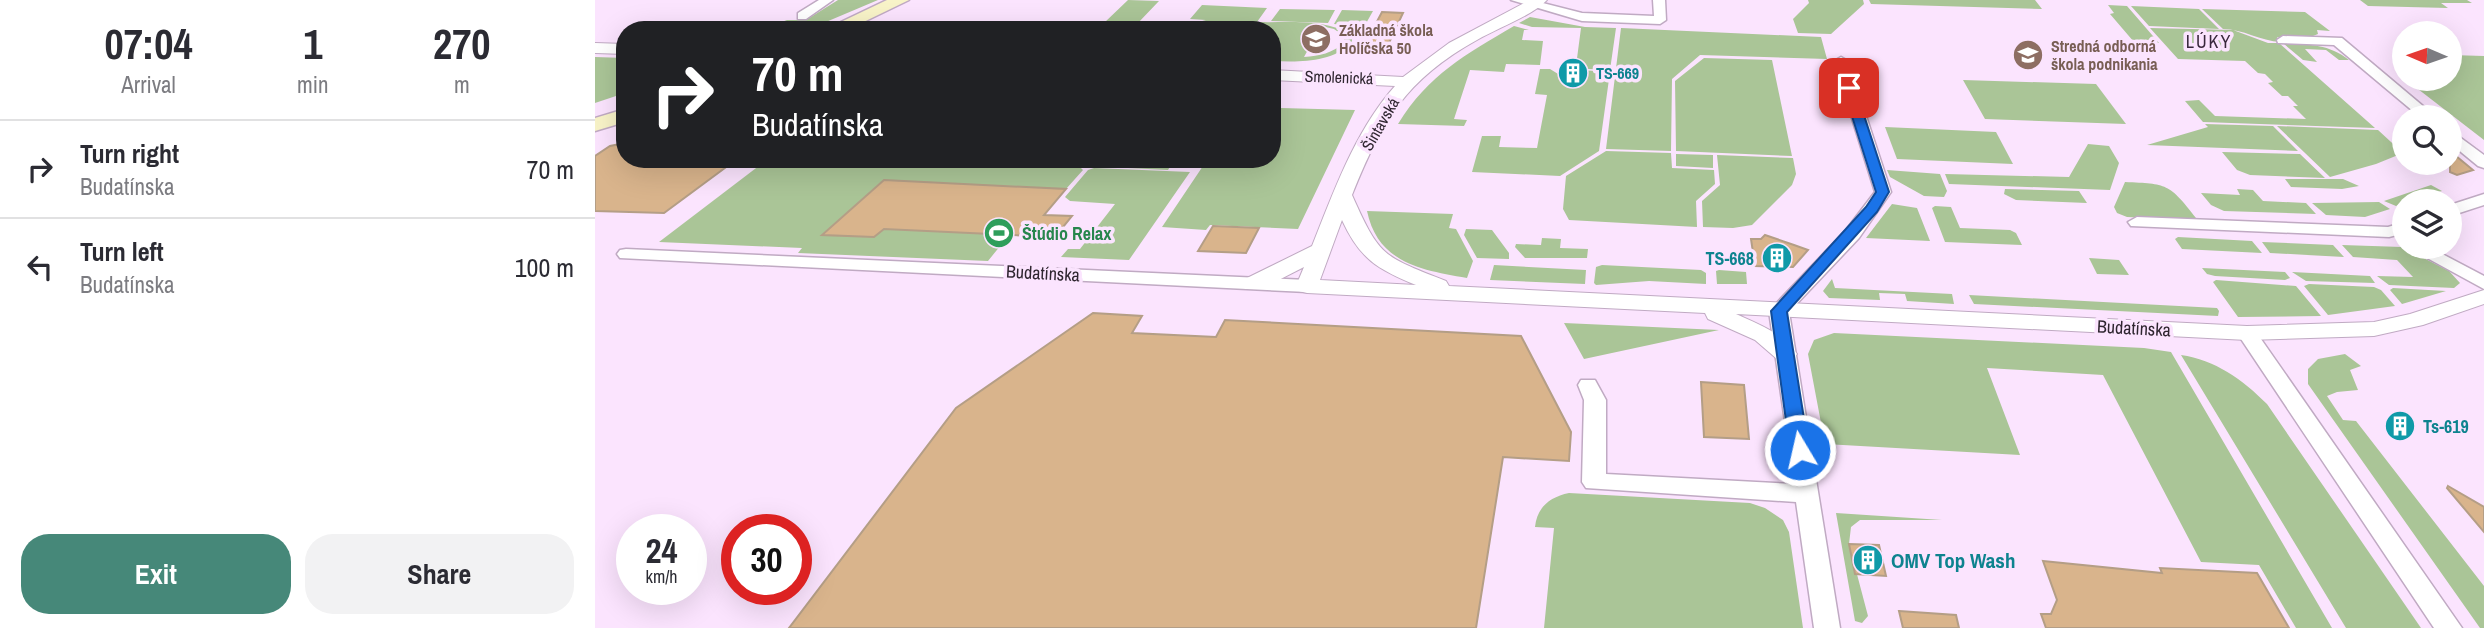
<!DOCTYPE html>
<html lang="en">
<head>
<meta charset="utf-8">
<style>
  :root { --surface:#fff; --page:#f2f2f3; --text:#2b2b33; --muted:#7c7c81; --line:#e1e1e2; --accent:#468879 }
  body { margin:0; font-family:"Archivo Narrow",sans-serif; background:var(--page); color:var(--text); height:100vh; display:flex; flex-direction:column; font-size:26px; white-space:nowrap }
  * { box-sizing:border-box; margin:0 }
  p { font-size:23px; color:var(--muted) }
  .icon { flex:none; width:38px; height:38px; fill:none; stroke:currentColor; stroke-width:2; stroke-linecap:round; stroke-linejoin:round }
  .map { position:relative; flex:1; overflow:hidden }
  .panel { display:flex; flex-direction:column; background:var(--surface); width:595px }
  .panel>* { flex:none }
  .banner { position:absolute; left:21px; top:21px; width:665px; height:147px; border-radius:28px; box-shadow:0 7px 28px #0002; background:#202124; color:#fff; overflow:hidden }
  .needle { width:46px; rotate:272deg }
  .fabs { position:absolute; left:1797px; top:21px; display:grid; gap:14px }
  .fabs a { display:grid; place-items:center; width:70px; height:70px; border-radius:50%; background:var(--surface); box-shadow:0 7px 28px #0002; font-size:35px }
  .speed { position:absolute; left:21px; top:514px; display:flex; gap:14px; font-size:35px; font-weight:700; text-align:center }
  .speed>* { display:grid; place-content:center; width:91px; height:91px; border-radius:50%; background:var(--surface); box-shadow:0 7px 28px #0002; line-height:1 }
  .speed small { font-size:18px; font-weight:400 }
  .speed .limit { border:10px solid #d22; background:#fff; color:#111 }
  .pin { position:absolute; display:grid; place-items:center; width:60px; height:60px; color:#fff; margin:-30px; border-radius:14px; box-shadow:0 4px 10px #0006 }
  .me { position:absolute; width:77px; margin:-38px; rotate:351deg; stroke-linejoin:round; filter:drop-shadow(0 0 5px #0008) }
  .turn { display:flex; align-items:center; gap:24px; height:147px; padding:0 21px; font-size:32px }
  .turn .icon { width:91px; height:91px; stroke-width:2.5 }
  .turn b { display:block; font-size:49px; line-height:60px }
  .eta { display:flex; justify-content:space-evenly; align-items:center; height:119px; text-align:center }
  .eta b { font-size:42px; font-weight:700; line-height:49px }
  .primary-button { display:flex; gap:14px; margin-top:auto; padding:14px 21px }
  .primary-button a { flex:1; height:80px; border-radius:28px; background:var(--accent); color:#fff; font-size:28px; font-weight:700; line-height:80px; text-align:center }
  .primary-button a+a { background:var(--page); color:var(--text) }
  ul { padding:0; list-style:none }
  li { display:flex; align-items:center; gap:21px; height:98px; padding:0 21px; border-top:2px solid var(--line) }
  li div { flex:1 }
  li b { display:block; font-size:26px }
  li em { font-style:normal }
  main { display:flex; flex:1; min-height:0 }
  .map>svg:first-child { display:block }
  .green { fill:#aac597; fill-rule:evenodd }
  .building { fill:#d9b48c; stroke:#b49e86; stroke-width:2 }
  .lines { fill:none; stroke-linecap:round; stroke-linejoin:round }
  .minor-casing { stroke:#c0aac3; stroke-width:3 }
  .tertiary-casing { stroke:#c0aac3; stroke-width:2 }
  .secondary-casing { stroke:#c0aac3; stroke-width:3 }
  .minor { fill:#fff; fill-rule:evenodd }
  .tertiary { fill:#fff; fill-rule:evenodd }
  .secondary { fill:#f8f3c8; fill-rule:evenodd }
  .route { fill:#1a73e8; stroke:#114b97; stroke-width:2 }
  .labels { text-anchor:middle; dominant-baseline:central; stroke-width:7; stroke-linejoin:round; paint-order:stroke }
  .far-education-label { font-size:16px; font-weight:bold; fill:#785e54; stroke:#fbe4fe; text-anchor:start }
  .far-culture-label { font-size:16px; font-weight:bold; fill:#0d838f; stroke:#fbe4fe; text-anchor:start }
  .far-street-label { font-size:16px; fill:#2f2630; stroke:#fbe4fe }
  .far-quarter-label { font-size:18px; letter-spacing:2px; fill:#39283c; stroke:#fbe4fe }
  .leisure-label { font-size:18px; font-weight:bold; fill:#27864d; stroke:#fbe4fe; text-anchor:start }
  .culture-label { font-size:18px; font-weight:bold; fill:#0d838f; stroke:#fbe4fe; text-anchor:end }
  .street-label { font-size:18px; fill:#2f2630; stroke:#fbe4fe }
  .near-culture-label { font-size:21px; font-weight:bold; fill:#0d838f; stroke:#fbe4fe; text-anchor:start }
</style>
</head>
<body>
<main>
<section class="panel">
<div class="eta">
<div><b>07:04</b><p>Arrival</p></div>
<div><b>1</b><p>min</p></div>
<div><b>270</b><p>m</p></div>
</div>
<ul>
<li><svg class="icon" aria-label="right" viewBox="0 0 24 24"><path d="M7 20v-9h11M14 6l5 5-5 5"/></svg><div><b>Turn right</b><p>Budatínska</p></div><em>70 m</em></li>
<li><svg class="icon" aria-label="left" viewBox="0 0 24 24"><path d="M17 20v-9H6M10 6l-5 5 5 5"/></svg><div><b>Turn left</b><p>Budatínska</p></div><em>100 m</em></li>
</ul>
<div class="primary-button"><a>Exit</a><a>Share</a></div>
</section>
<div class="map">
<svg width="1889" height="628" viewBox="0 0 1889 628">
  <rect width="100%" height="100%" fill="#fbe4fe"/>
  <path class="green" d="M 243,0 L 283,0 L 212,30 L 165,30 L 192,20 L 211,20 Z
    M 533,0 L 564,1 L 542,24 L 509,23 Z
    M 1213,0 L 1268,0 L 1269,4 L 1236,34 L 1203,33 L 1198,19 L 1214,3 Z
    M 1274,0 L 1440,0 L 1447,9 L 1276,4 Z
    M 1765,0 L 1872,0 L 1877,3 L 1846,3 L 1853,8 L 1773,6 Z
    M 607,5 L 672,8 L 662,22 C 693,23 729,18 757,35 L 757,43 C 735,63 705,62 677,61 L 677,30 L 606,30 L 609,24 L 574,30 L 611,20 L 595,19 ZM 726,26 L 739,29 L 749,36 L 749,43 C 737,53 725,56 709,57 Z
    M 1513,5 L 1532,6 L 1564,43 L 1539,42 L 1515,14 L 1519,13 Z
    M 1536,6 L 1604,9 L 1624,29 L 1554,26 Z
    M 685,9 L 740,10 L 733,23 L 676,21 Z
    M 1607,9 L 1710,12 L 1735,31 L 1722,30 L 1723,34 L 1713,38 L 1682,37 L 1686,42 C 1665,41 1648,29 1628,29 Z
    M 747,10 L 778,11 L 769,27 L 739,24 Z
    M 935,17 L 990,27 L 1021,28 L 1015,70 L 971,68 L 981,66 L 986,28 L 937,27 L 924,23 Z
    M 919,26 L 934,30 L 929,30 L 927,40 L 948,41 L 945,65 L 911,64 L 909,72 L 875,70 L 859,119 L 872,120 L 869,126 L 803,124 C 834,74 870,55 919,26 Z
    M 1026,28 L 1226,37 L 1232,59 L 1105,55 L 1077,79 L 1076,151 L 1011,149 Z
    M 1555,28 L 1638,30 L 1673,43 L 1684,43 L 1780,128 L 1608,122 L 1590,101 L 1604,100 L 1620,116 L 1711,119 L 1698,106 L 1703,106 L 1693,96 L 1687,96 L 1673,83 L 1678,82 L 1670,74 L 1663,73 L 1650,61 L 1583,59 Z
    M 1689,44 C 1713,44 1734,44 1754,60 L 1744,60 L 1731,50 L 1710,49 L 1722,62 L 1708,60 Z
    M 1855,55 L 1889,56 L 1889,140 L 1810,79 L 1855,79 Z
    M 0,57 L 30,58 L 30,93 L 0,103 Z
    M 1109,58 L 1177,60 L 1197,156 L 1081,151 L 1080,81 Z
    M 945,69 L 955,69 L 968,77 L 985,77 L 986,70 L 1015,72 L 1004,151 L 965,176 L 877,172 L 887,136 L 906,136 L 904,147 L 942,148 L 952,95 L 940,94 Z
    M 1368,80 L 1501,84 L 1531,124 L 1390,119 Z
    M 686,108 L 760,110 L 703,229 L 615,225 L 611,230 L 567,227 L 612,160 L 677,159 L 677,121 Z
    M 1610,124 L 1678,126 L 1703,151 L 1552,145 L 1613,127 Z
    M 1682,126 L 1783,130 L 1808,153 L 1781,164 L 1735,177 Z
    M 1290,127 L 1401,132 L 1418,164 L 1302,159 Z
    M 1493,144 L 1514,146 L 1524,163 L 1515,190 L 1354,184 L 1350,174 L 1474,177 Z
    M 1011,151 L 1076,153 L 1077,168 L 1119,170 L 1120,184 L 1101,201 L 1102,227 L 974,220 L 968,209 L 971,176 Z
    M 1627,152 L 1705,154 L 1730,178 L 1655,175 L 1642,170 Z
    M 1081,154 L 1118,155 L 1118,168 L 1081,166 Z
    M 1122,155 L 1198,158 L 1201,174 L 1197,185 L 1157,225 L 1138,228 L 1108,227 L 1107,201 L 1125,185 Z
    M 173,159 L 311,159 L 485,167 L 488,170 L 471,189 L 289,180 L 229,235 L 279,237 L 289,229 L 414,235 L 393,261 L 203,253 L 207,248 L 64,242 Z
    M 519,159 L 580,159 L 573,170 L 513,167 Z
    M 499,168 L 595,172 L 534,260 L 466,257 L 473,249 L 485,249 L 520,204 L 475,201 L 470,197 L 493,170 Z
    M 1292,170 L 1345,174 L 1352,191 L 1349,197 L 1329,196 L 1295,177 Z
    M 1690,179 L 1748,179 L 1764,186 L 1747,189 L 1696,187 Z
    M 1530,182 C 1572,184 1574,183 1601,218 L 1594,220 L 1532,217 L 1522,213 L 1519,207 Z
    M 1836,185 L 1847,191 L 1810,201 L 1801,206 L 1789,201 Z
    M 1410,189 L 1484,191 L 1492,203 L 1421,200 L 1409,194 Z
    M 1642,189 L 1658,190 L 1668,201 L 1711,203 L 1721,214 L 1629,211 L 1616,205 L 1606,193 L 1645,195 Z
    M 1784,202 L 1795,209 L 1770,217 L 1731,215 L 1717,203 Z
    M 1297,204 L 1322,208 L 1335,241 L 1271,238 Z
    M 1340,206 L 1356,207 L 1365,228 L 1415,230 L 1421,233 L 1427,245 L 1350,242 L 1337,208 Z
    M 772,211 L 858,214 L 854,228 L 861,229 L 878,261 L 872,278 C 826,270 783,263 772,211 Z
    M 871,229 L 897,230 L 914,253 L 914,259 L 882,258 L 869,235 Z
    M 1583,237 L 1657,241 L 1667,253 L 1587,249 L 1580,239 Z
    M 947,238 L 966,239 L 965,248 L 993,249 L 992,258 L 930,258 L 920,247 L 921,244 L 946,245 Z
    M 1667,242 L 1738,245 L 1749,257 L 1675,253 Z
    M 1747,245 L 1807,247 L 1854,271 L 1865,283 L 1859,288 L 1794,285 L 1782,276 L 1818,277 L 1802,260 L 1758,257 Z
    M 1494,258 L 1524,260 L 1534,275 L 1502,274 Z
    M 899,265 L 991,270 L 990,284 L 895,280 Z
    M 1007,265 L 1106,270 L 1111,273 L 1111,284 L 1054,281 L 1001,285 L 999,283 L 1001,267 Z
    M 1607,268 L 1690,272 L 1695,278 L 1690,280 L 1620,276 L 1612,274 Z
    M 1124,270 L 1151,272 L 1152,284 L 1122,284 L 1121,271 Z
    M 1697,272 L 1775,276 L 1780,283 L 1711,281 Z
    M 1237,279 L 1240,288 L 1357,294 L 1359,304 L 1312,301 L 1310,294 L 1284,293 L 1285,300 L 1234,298 L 1228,291 Z
    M 1621,280 L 1701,286 L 1726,316 L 1643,317 L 1618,282 Z
    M 1714,284 L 1779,287 L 1786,290 L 1800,306 L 1733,315 L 1709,286 Z
    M 1798,288 L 1851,291 L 1807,304 L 1795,290 Z
    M 1374,295 L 1622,308 L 1624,311 L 1623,316 L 1379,304 Z
    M 969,323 L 1124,330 L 989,359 Z
    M 1239,333 L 1549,348 L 1576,352 L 1737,628 L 1701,628 L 1664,565 L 1606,562 L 1508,375 L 1392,368 L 1425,455 L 1230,444 L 1213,354 L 1219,340 Z
    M 1750,354 L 1766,366 L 1755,370 L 1763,390 L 1742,392 L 1732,396 L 1748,420 L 1761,421 L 1889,586 L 1889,628 L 1885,628 L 1713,384 L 1713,369 L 1723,359 Z
    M 1586,355 C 1620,360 1647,379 1672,404 L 1826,628 L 1751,628 Z
    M 974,493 L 1155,503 L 1170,508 L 1188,520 L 1194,532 L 1208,628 L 949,628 L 959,528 L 940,527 C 942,507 955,497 974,493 Z
    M 1241,513 L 1347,520 L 1265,520 L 1256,527 L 1254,544 L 1273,616 L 1267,623 L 1260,621 Z"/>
  <path class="building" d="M 787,12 L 808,13 L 793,45 L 770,44 Z
    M 30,143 L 30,159 L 142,159 L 69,213 L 0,211 L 0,156 L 15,146 Z
    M 1855,151 L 1878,170 L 1862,175 L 1855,172 Z
    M 289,180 L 471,189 L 449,215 L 477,216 L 460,237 L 289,229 L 279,237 L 227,235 Z
    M 618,226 L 664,228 L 651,253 L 603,251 Z
    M 1170,235 L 1199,245 L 1213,250 L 1198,267 L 1160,266 L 1156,239 L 1166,239 Z
    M 498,313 L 547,316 L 537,333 L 621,337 L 630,320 L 926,336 L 976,432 L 974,461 L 908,457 L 881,628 L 194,628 L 361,408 Z
    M 1106,382 L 1149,385 L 1154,439 L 1109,437 Z
    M 1853,486 L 1889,507 L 1889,532 L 1852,488 Z
    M 1254,544 L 1284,545 L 1291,576 L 1260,574 Z
    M 1448,561 L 1567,573 L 1565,568 L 1662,573 L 1694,628 L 1451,628 L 1446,614 L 1456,614 L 1462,600 Z
    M 1304,611 L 1361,615 L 1364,628 L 1308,628 Z"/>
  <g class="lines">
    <g class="minor-casing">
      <path id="minor" d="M 224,0 L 238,0 L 211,19 L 203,19 L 203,13 Z
        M 916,0 L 936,0 L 987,13 L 1059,16 L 1058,0 L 1070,0 L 1071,20 L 1065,24 L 987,21 Z
        M 1688,36 L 1747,38 L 1841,117 L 1825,117 L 1739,45 L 1683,43 L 1682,40 Z
        M 1246,57 L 1253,61 L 1296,192 L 1264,238 L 1194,312 L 1245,628 L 1219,628 L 1201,502 L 991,488 L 987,482 L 989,400 L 983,385 L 986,380 L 1000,380 L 1011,400 L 1011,474 L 1199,484 L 1174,311 L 1251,230 L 1280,192 L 1239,61 Z
        M 1855,130 L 1889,155 L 1889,168 L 1883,166 L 1855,143 Z
        M 1889,194 L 1889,205 L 1855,216 L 1855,205 Z
        M 1542,217 L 1793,227 L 1810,222 L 1810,233 L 1794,237 L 1536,226 L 1533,222 Z
        M 1812,247 L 1834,247 L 1889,276 L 1889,289 Z
        M 31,249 L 712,280 L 721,286 L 712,292 L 25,258 L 22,254 L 25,250 Z
        M 1652,327 L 1659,329 L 1867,628 L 1839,628 L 1642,333 L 1645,329 Z"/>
    </g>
    <g class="tertiary-casing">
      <path id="tertiary" d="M 935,0 L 952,0 C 937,16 902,28 882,40 C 810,80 787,121 757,195 C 785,258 788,256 851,281 L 854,286 L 1652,326 L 1779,322 L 1815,314 L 1889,290 L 1889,304 L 1828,325 L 1779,336 L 1652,340 L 1141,314 C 1163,324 1188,333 1202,354 L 1198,359 L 1190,362 L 1182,359 L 1160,340 L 1113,319 L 1110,313 L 712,293 L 704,291 L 701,286 L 709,267 L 666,289 L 650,289 L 647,284 L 650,279 L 717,246 C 739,191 760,131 800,86 L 677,80 L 677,70 L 808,77 L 854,43 ZM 747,220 C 765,259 782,269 821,285 L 725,280 Z
        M 0,43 L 30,44 L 30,54 L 0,53 Z"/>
    </g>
    <g class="secondary-casing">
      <path id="secondary" d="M 292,0 L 314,0 L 252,30 L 229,30 Z
        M 30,109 L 30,122 L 0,131 L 0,118 Z"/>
    </g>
    <use href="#minor" class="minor"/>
    <use href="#tertiary" class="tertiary"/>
    <use href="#secondary" class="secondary"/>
  </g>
  <path class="route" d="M 1254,84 L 1260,88 L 1294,192 L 1282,212 L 1192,312 L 1214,450 L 1211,455 L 1198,455 L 1195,450 L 1176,311 L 1271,207 L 1281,192 L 1248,88 Z"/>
  <defs>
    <g id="school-disc" transform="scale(1.575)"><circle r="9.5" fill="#8d6e63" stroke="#fbe4fe"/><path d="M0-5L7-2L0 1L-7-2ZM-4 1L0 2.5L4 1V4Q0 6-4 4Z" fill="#fff"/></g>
    <g id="building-disc" transform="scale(1.575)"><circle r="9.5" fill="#0f9aa8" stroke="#fbe4fe"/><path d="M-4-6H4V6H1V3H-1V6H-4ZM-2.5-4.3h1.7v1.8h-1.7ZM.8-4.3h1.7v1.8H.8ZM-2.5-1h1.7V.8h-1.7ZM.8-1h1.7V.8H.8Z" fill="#fff"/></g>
    <g id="stadium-disc" transform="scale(1.575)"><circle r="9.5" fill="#2e9e5b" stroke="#fbe4fe"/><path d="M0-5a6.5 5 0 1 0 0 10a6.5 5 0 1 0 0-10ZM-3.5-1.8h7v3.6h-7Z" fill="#fff"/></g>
  </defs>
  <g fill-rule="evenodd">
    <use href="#school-disc" x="721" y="39"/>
    <use href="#school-disc" x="1433" y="55"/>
    <use href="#building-disc" x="978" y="73"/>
    <use href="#stadium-disc" x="404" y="233"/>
    <use href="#building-disc" x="1182" y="258"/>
    <use href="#building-disc" x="1805" y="426"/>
    <use href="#building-disc" x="1273" y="560"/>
  </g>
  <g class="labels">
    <g class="far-education-label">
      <text x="744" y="30">Základná škola<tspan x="744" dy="18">Holíčska 50</tspan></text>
      <text x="1456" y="46">Stredná odborná<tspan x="1456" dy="18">škola podnikania</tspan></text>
    </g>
    <g class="far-culture-label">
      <text x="1001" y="73">TS-669</text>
    </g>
    <g class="far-street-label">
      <text transform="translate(744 77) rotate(2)">Smolenická</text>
      <text transform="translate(785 124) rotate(-60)">Šintavská</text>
    </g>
    <g class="far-quarter-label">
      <text x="1614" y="41">LÚKY</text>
    </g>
    <g class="leisure-label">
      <text x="427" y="233">Štúdio Relax</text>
    </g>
    <g class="culture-label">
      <text x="1159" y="258">TS-668</text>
      <text x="1828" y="426" text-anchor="start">Ts-619</text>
    </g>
    <g class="street-label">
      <text transform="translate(448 273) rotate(3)">Budatínska</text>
      <text transform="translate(1539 328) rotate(3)">Budatínska</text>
    </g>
    <g class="near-culture-label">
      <text x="1296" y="560">OMV Top Wash</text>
    </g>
  </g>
</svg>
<div class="fabs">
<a><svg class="needle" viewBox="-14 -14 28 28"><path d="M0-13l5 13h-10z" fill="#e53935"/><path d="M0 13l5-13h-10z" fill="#7c7c81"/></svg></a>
<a><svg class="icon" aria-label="search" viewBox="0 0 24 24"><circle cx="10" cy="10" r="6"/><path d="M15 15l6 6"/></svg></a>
<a><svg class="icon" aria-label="layers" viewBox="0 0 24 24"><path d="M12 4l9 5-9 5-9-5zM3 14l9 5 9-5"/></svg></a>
</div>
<div class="speed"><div>24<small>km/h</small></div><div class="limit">30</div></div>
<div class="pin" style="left:1254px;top:88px;background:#d93025"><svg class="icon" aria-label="arrive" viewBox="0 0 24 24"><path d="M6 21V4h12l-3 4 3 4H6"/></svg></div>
<svg class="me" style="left:1205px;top:450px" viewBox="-20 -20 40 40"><circle r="17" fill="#1a73e8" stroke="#fff" stroke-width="3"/><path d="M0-11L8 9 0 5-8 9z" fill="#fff"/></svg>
<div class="banner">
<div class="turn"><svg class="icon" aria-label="right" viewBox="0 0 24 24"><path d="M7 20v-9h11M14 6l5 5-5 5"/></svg><div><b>70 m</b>Budatínska</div></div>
</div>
</div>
</main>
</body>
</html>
